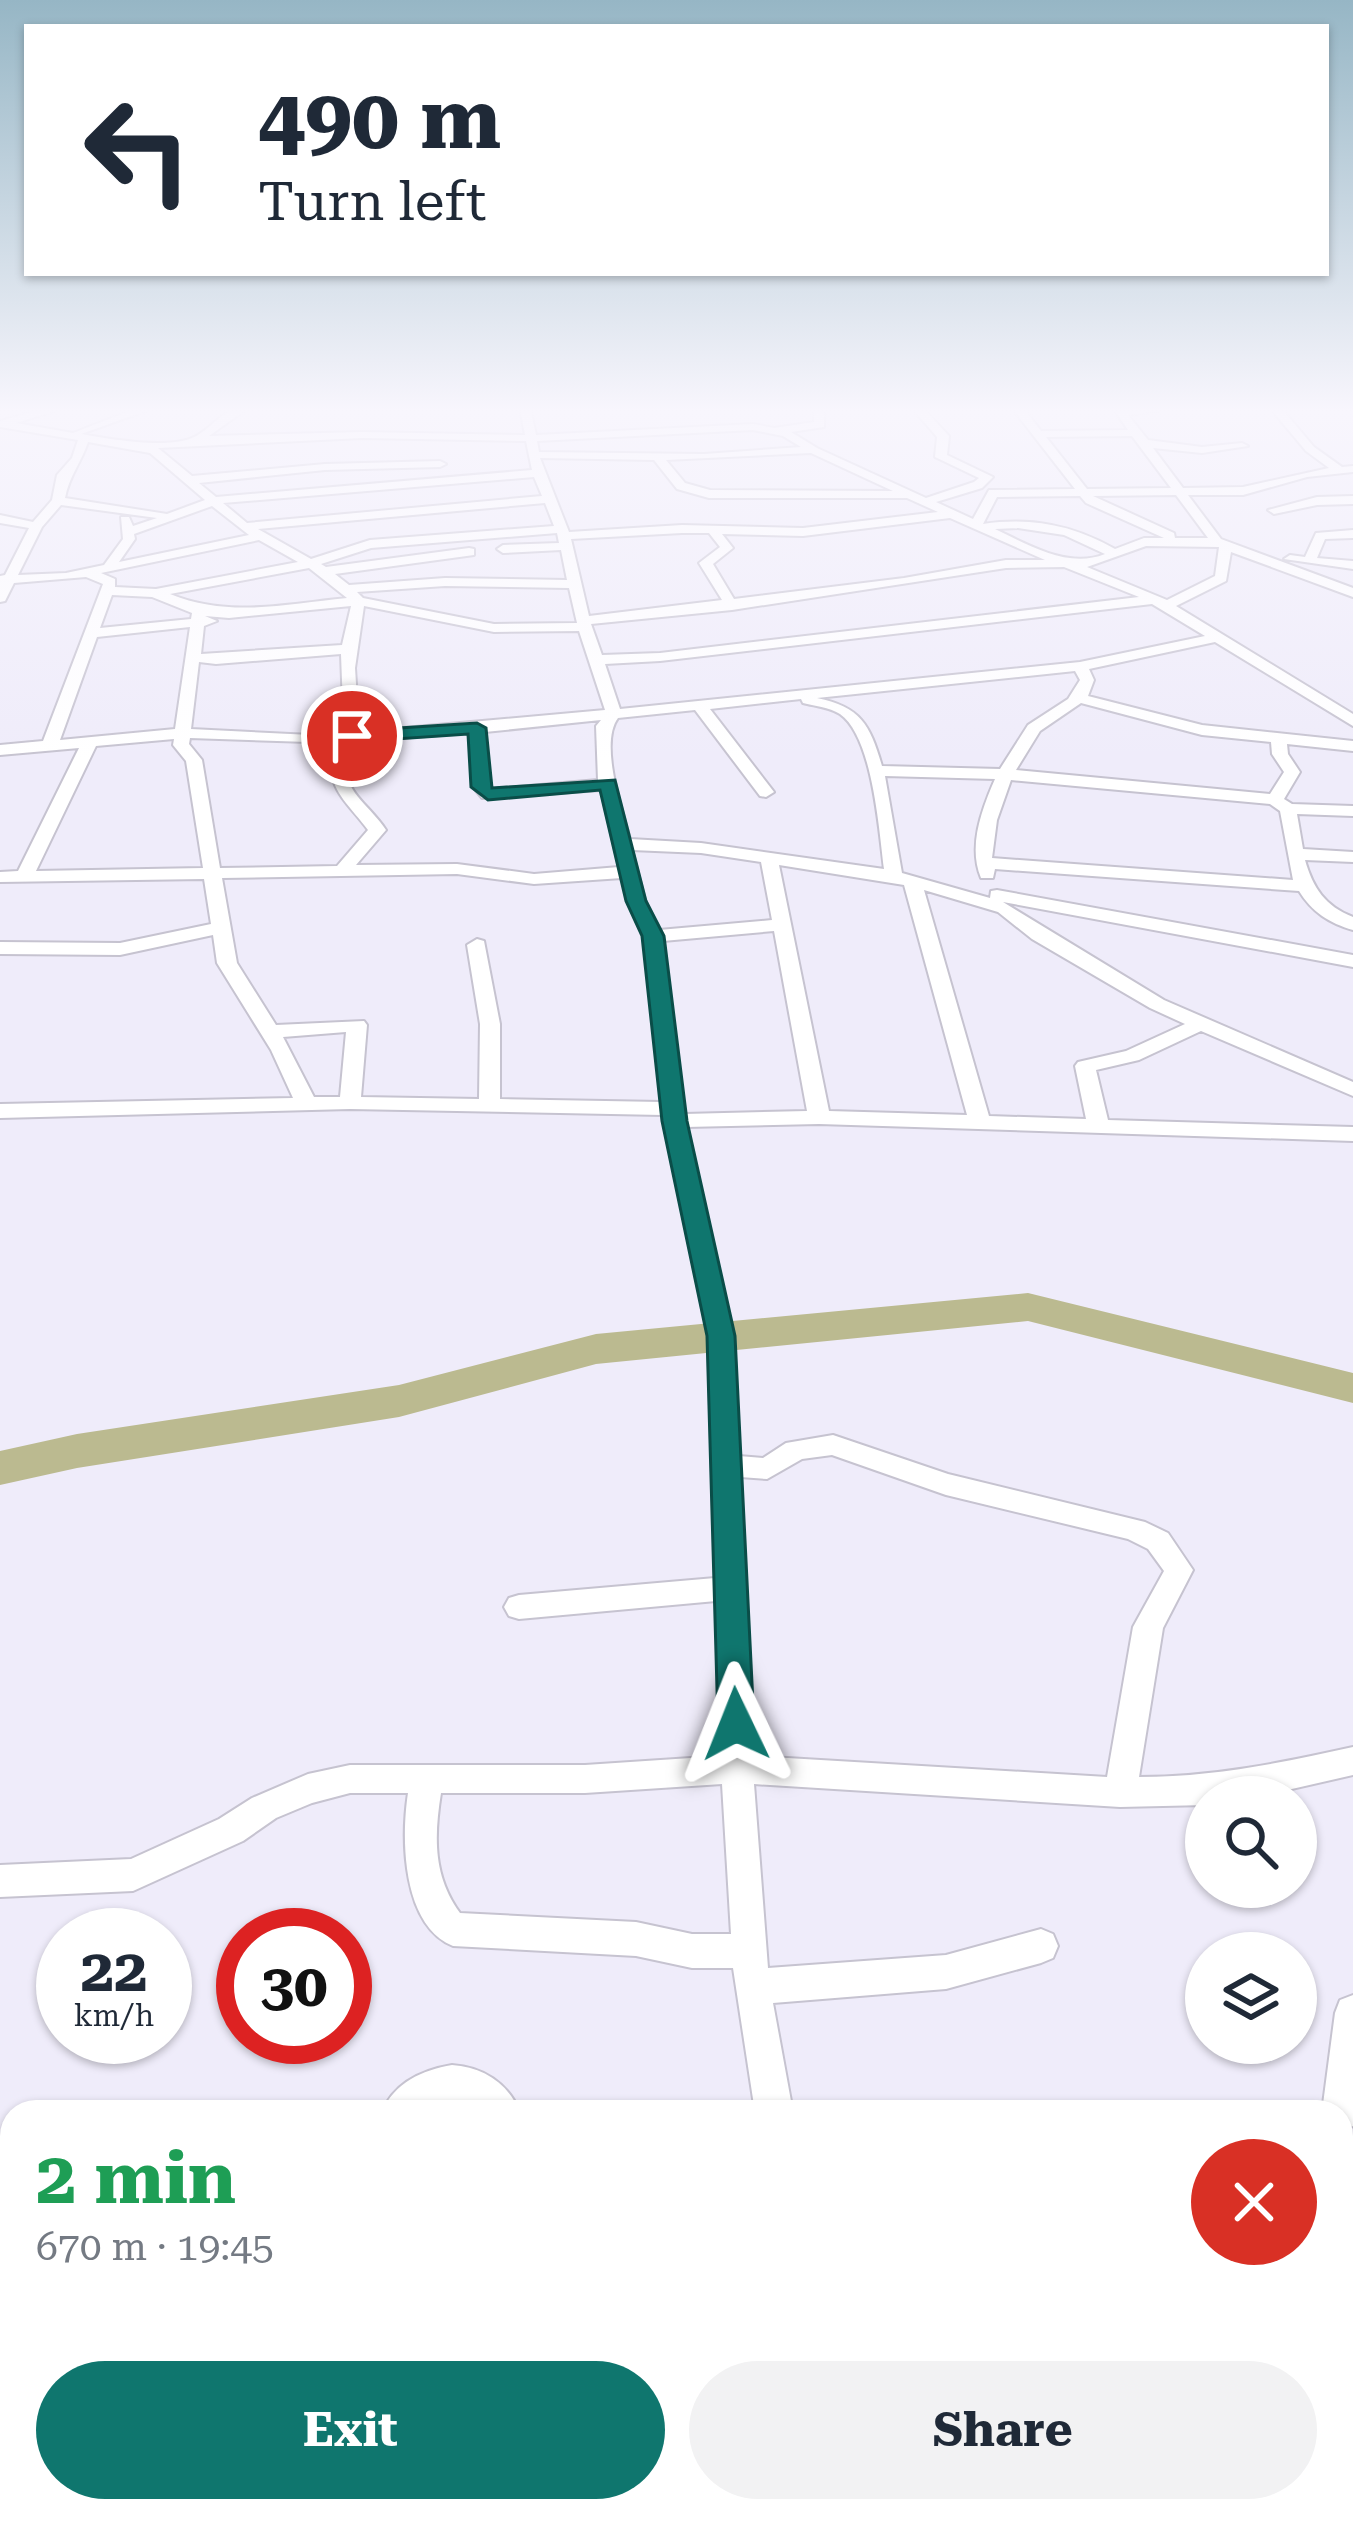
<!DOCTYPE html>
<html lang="en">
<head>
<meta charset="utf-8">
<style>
  :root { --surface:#fff; --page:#f2f2f3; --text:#1f2937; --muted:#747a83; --accent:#0f766e }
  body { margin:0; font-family:"Roboto Serif",serif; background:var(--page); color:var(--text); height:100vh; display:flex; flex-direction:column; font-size:45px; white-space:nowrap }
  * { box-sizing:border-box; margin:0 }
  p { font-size:39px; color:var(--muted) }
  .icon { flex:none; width:66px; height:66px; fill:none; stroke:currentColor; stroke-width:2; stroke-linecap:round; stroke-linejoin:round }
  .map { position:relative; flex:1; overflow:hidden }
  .side { position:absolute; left:0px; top:2100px; width:1353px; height:423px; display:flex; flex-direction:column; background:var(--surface); border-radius:36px 36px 0 0; box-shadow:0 3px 9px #0004 }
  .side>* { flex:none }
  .top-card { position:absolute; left:24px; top:24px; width:1305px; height:252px; border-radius:0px; box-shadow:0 3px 9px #0004; background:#fff; color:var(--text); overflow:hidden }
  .tools { position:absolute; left:1185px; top:1776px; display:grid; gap:24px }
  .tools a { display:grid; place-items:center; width:132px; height:132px; border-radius:50%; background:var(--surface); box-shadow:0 3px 9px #0004; font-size:60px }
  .speed { position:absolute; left:36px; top:1908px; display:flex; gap:24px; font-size:60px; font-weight:700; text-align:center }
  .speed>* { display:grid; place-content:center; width:156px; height:156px; border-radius:50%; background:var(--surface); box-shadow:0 3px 9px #0004; line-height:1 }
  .speed small { font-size:30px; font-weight:400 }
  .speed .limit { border:18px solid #d22; background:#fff; color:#111 }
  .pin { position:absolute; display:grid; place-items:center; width:102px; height:102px; color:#fff; margin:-51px; border:6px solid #fff; border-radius:50%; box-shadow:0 3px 12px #0007 }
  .me { position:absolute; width:132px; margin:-66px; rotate:358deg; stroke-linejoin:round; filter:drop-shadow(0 0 9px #0008) }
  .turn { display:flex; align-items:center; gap:42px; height:252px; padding:0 36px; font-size:54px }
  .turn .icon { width:156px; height:156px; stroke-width:2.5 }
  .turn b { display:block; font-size:84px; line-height:102px }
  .round { display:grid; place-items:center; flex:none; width:126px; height:126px; border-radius:63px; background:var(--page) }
  .headline { display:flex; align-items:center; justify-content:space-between; height:204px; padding:0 36px }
  h1 { font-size:72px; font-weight:700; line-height:90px; color:#1e9e55 }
  .cta { display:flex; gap:24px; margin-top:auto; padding:24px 36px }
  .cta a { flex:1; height:138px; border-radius:72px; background:var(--accent); color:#fff; font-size:48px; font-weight:700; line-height:138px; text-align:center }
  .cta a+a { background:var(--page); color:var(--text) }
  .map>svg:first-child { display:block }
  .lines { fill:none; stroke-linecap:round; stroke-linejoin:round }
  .river { fill:#bbba90; fill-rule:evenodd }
  .street-casing { stroke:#c6c3d0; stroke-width:4 }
  .street { fill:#fff; fill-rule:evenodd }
  .route { fill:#0f766e; stroke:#0a4d48; stroke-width:3 }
</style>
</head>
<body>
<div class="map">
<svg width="1353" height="2521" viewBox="0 0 1353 2521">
  <rect width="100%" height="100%" fill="#efecfa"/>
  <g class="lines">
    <path class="river" d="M 1028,1293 L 1353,1373 L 1353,1403 L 1028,1321 L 596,1364 L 399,1417 L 77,1468 L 0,1485 L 0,1451 L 77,1434 L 399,1385 L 596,1334 Z"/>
    <g class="street-casing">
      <path id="street" d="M 46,408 L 64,408 L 16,423 L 73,433 L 137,408 L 154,408 L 81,434 C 110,439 173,451 198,435 C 217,423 223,408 248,408 L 209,436 L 362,432 L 525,435 L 520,408 L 530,408 L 536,435 L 753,424 L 774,428 L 814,422 L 814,408 L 824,408 L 824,427 L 791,432 L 817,448 L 926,498 L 974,482 L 979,478 L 935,457 L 937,437 L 912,408 L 923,408 L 949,436 L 947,455 L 993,477 L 982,488 L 936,502 L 973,519 L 989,490 L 1075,489 L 1012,408 L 1023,408 L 1041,431 L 1128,430 L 1113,408 L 1178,408 L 1128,415 L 1148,440 L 1202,447 L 1242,443 L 1248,446 L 1202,453 L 1153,448 L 1183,488 L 1243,487 L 1329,468 L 1306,451 L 1270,408 L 1281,408 L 1314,447 L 1342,467 L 1353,466 L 1353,472 L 1307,477 L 1243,495 L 1188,495 L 1221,539 L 1353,588 L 1353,597 L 1231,552 L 1226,581 L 1176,606 L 1353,714 L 1353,726 L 1215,642 L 1089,669 L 1094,680 L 1088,696 L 1202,725 L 1353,741 L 1353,751 L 1287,744 L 1288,754 L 1300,772 L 1284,799 L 1292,804 L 1353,806 L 1353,816 L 1297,814 L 1303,849 L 1353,852 L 1353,862 L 1305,860 C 1313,888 1325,906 1353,917 L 1353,930 C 1329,923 1312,912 1299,891 L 995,869 L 993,878 L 981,878 C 968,847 981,811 995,779 L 885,776 L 902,873 L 990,898 L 991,891 L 997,890 L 1353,955 L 1353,967 L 1003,902 L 1164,1000 L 1353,1082 L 1353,1096 L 1201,1031 L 1139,1060 L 1096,1070 L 1108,1120 L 1353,1127 L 1353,1141 L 819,1124 L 686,1127 L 734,1336 L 739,1456 L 763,1458 L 786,1443 L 833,1435 L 948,1474 L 1145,1522 L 1168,1533 L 1193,1570 L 1163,1628 L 1139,1777 C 1213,1777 1281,1763 1353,1747 L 1353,1775 L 1257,1797 L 1206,1797 L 1206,1805 L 1120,1807 L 754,1784 L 768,1968 L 946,1955 L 1041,1929 L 1053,1934 L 1058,1946 L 1053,1958 L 1041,1963 L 946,1989 L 773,2003 L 793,2112 L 755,2112 L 733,1968 L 692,1968 L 636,1956 L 453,1946 C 402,1925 401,1839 408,1793 L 350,1793 L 312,1803 L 276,1818 L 243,1841 L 133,1891 L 0,1897 L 0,1865 L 131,1859 L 219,1819 L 252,1798 L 308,1774 L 350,1765 L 585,1765 L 721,1756 L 716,1601 L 519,1619 L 509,1616 L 504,1607 L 509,1598 L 519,1595 L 715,1578 L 708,1336 L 662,1115 L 350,1109 L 0,1118 L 0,1104 L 293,1098 L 271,1050 L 217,963 L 213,935 L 120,955 L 0,954 L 0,942 L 120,943 L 211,924 L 204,879 L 0,882 L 0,872 L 18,871 L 79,748 L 0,755 L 0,745 L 43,741 L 103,584 L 86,577 L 14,583 L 5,601 L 0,602 L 0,576 L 5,575 L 29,528 L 0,523 L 0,515 L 33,522 L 52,500 L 57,475 L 72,458 L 78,440 L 0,427 L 0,421 ZM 753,430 L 783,436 L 801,447 L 704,454 L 539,452 L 537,441 ZM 1132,436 L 1171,488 L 1087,489 L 1046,437 ZM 362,438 L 526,441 L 532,470 L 216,497 L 199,483 L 325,470 L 440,467 L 446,464 L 440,461 L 325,464 L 192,476 L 158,448 ZM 88,442 L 150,453 L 205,500 L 167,514 L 65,498 C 69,476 81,463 88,442 ZM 811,453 L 893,491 L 710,490 L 685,483 L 666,460 ZM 540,458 L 654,460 L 677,489 L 709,498 L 907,498 L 938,512 L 803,528 L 682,525 L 569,532 ZM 534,477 L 542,496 L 247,523 L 223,503 ZM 1176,495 L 1208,538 L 1175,538 L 1174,533 L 1093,496 ZM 1080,496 L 1086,503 L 1164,538 L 1144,538 L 1115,549 C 1073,525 1031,517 983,524 L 997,497 ZM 545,503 L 554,526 L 370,540 L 311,559 L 258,529 ZM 61,505 L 157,518 L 133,526 L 129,517 L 121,517 L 123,539 L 104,565 L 66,573 L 18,575 L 42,527 ZM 212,506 L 249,535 L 119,562 L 135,539 L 134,534 ZM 950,518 L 1045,560 L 1006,560 L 904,578 L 734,599 L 713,564 L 733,548 L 722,534 L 803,536 ZM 1018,528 L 1064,535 L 1105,554 C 1068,569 1029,545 995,529 ZM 557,533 L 559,543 L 503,545 L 497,549 L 503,553 L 561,550 L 567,580 L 445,578 L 349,585 L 335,574 L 474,555 L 474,549 L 469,548 L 326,567 L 321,564 L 371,548 ZM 682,533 L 709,533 L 720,547 L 699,563 L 722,600 L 589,616 L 571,539 ZM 259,540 L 298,562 L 156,589 L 115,587 L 115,579 L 101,573 ZM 1146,546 L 1219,547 L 1215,576 L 1167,600 L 1087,567 ZM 1064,567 L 1139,597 L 660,653 L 602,655 L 591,624 L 732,610 L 1006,568 ZM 309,568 L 347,598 C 285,604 229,618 170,594 ZM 445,586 L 569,588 L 577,623 L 494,624 L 363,598 L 357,592 ZM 112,595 L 152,597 L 192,613 L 191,619 L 100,628 ZM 1152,604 L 1205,636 L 1080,662 L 620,709 L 605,664 L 660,661 ZM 351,606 L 342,645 L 201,654 L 204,626 L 217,621 L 205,616 L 229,618 ZM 364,606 L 494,632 L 579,631 L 605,710 L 359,732 L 355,668 ZM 190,627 L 175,729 L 60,740 L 97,637 ZM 341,654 L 344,733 L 311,735 L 191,729 L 199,662 L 216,664 ZM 1075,671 L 1080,680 L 1068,699 L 1028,725 L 1000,769 L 882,766 C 870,725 861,707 817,698 ZM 801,699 L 803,703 C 814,706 829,707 840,714 C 873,737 879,831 884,869 L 701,843 L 630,839 C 622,810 599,743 618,718 L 695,710 L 760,796 L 766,797 L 774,792 L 710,709 ZM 1081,703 L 1202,735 L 1271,742 L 1272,754 L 1284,772 L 1270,794 L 1016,770 L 1040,731 ZM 601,720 L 596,726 L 598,780 L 492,789 L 489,786 L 485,732 ZM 469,733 L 473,787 L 482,798 L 601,790 L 619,867 L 534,874 L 457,864 L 356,865 L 386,830 C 366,799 329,785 356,741 ZM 190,738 L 339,743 C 318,783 347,801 368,830 L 337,866 L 220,868 L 202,760 L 189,744 ZM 174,739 L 173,745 L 186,761 L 203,868 L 36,871 L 96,746 ZM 1011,780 L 1270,804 L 1280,811 L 1293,880 L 992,858 L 997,820 ZM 632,850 L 701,853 L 761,862 L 772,920 L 659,930 L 645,900 ZM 779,865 L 904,885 L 967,1115 L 829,1111 ZM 457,874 L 534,884 L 622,878 L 644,936 L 661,1102 L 500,1099 L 500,1024 L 484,941 L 477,939 L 467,945 L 480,1024 L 479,1099 L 361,1097 L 367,1025 L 364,1021 L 276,1025 L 237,963 L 222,878 ZM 924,890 L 998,912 L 1032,939 L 1150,1008 L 1185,1024 L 1126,1051 L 1078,1062 L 1075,1066 L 1086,1119 L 989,1116 ZM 774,931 L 807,1111 L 684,1114 L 663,941 ZM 346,1032 L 340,1097 L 314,1097 L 283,1037 ZM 832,1455 L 946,1495 L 1128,1539 L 1148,1549 L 1164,1571 L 1133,1627 L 1107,1777 L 752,1756 L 740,1477 L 767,1479 L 802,1459 ZM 722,1784 L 731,1934 L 692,1934 L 636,1922 L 460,1913 C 433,1876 434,1837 441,1793 L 585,1793 Z
        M 1353,496 L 1353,504 L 1317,505 L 1274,514 L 1268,510 L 1317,497 Z
        M 1353,530 L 1353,538 L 1325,539 L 1317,558 L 1353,561 L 1353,569 L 1284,559 L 1290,555 L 1305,557 L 1316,533 Z
        M 1353,1995 L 1353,2126 L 1341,2131 L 1341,2112 L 1322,2112 L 1335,2013 L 1340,2000 Z
        M 452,2065 C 483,2067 508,2083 520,2112 L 478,2112 L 466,2103 L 452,2102 L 427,2112 L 382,2112 C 394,2083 422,2070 452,2065 Z
        M 1341,2177 L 1353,2182 L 1353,2271 L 1341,2266 Z
        M 0,2225 L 12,2230 L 12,2270 L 0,2265 Z
        M 418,2511 L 481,2511 L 477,2521 L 414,2521 Z
        M 534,2511 L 578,2511 L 580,2521 L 536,2521 Z
        M 830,2511 L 874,2511 L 876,2521 L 832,2521 Z"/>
    </g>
    <use href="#street" class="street"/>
  </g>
  <linearGradient id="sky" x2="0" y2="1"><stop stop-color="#96b6c5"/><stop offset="0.54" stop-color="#f8f6fd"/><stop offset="1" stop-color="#f8f6fd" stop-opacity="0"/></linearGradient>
  <rect width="1353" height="761" fill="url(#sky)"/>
  <path class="route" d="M 477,723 L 486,728 L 492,788 L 615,780 L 646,901 L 664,936 L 687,1121 L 735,1336 L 754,1724 L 749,1734 L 736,1739 L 724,1734 L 718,1724 L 707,1336 L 662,1121 L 642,936 L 626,901 L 600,790 L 488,800 L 471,787 L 468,734 L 352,742 L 343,736 L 352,731 Z"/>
</svg>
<div class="tools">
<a><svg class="icon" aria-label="search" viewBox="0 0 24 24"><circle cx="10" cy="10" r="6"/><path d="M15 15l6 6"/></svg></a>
<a><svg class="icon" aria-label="layers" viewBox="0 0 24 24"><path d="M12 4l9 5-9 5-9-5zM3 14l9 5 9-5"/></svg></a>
</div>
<div class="speed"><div>22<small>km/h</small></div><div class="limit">30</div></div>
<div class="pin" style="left:352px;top:736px;background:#d93025"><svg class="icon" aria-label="arrive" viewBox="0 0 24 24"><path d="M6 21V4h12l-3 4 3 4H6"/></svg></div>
<svg class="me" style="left:736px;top:1724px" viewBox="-20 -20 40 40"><path d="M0-17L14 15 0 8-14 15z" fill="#0f766e" stroke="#fff" stroke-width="4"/></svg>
<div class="top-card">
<div class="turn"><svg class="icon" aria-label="left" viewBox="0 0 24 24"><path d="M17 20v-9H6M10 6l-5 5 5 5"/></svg><div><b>490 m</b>Turn left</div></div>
</div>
<section class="side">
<div class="headline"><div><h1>2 min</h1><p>670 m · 19:45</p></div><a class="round" style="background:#d93025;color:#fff"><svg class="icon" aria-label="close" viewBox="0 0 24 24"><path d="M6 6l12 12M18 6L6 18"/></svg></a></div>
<div class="cta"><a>Exit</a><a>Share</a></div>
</section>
</div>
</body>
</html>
